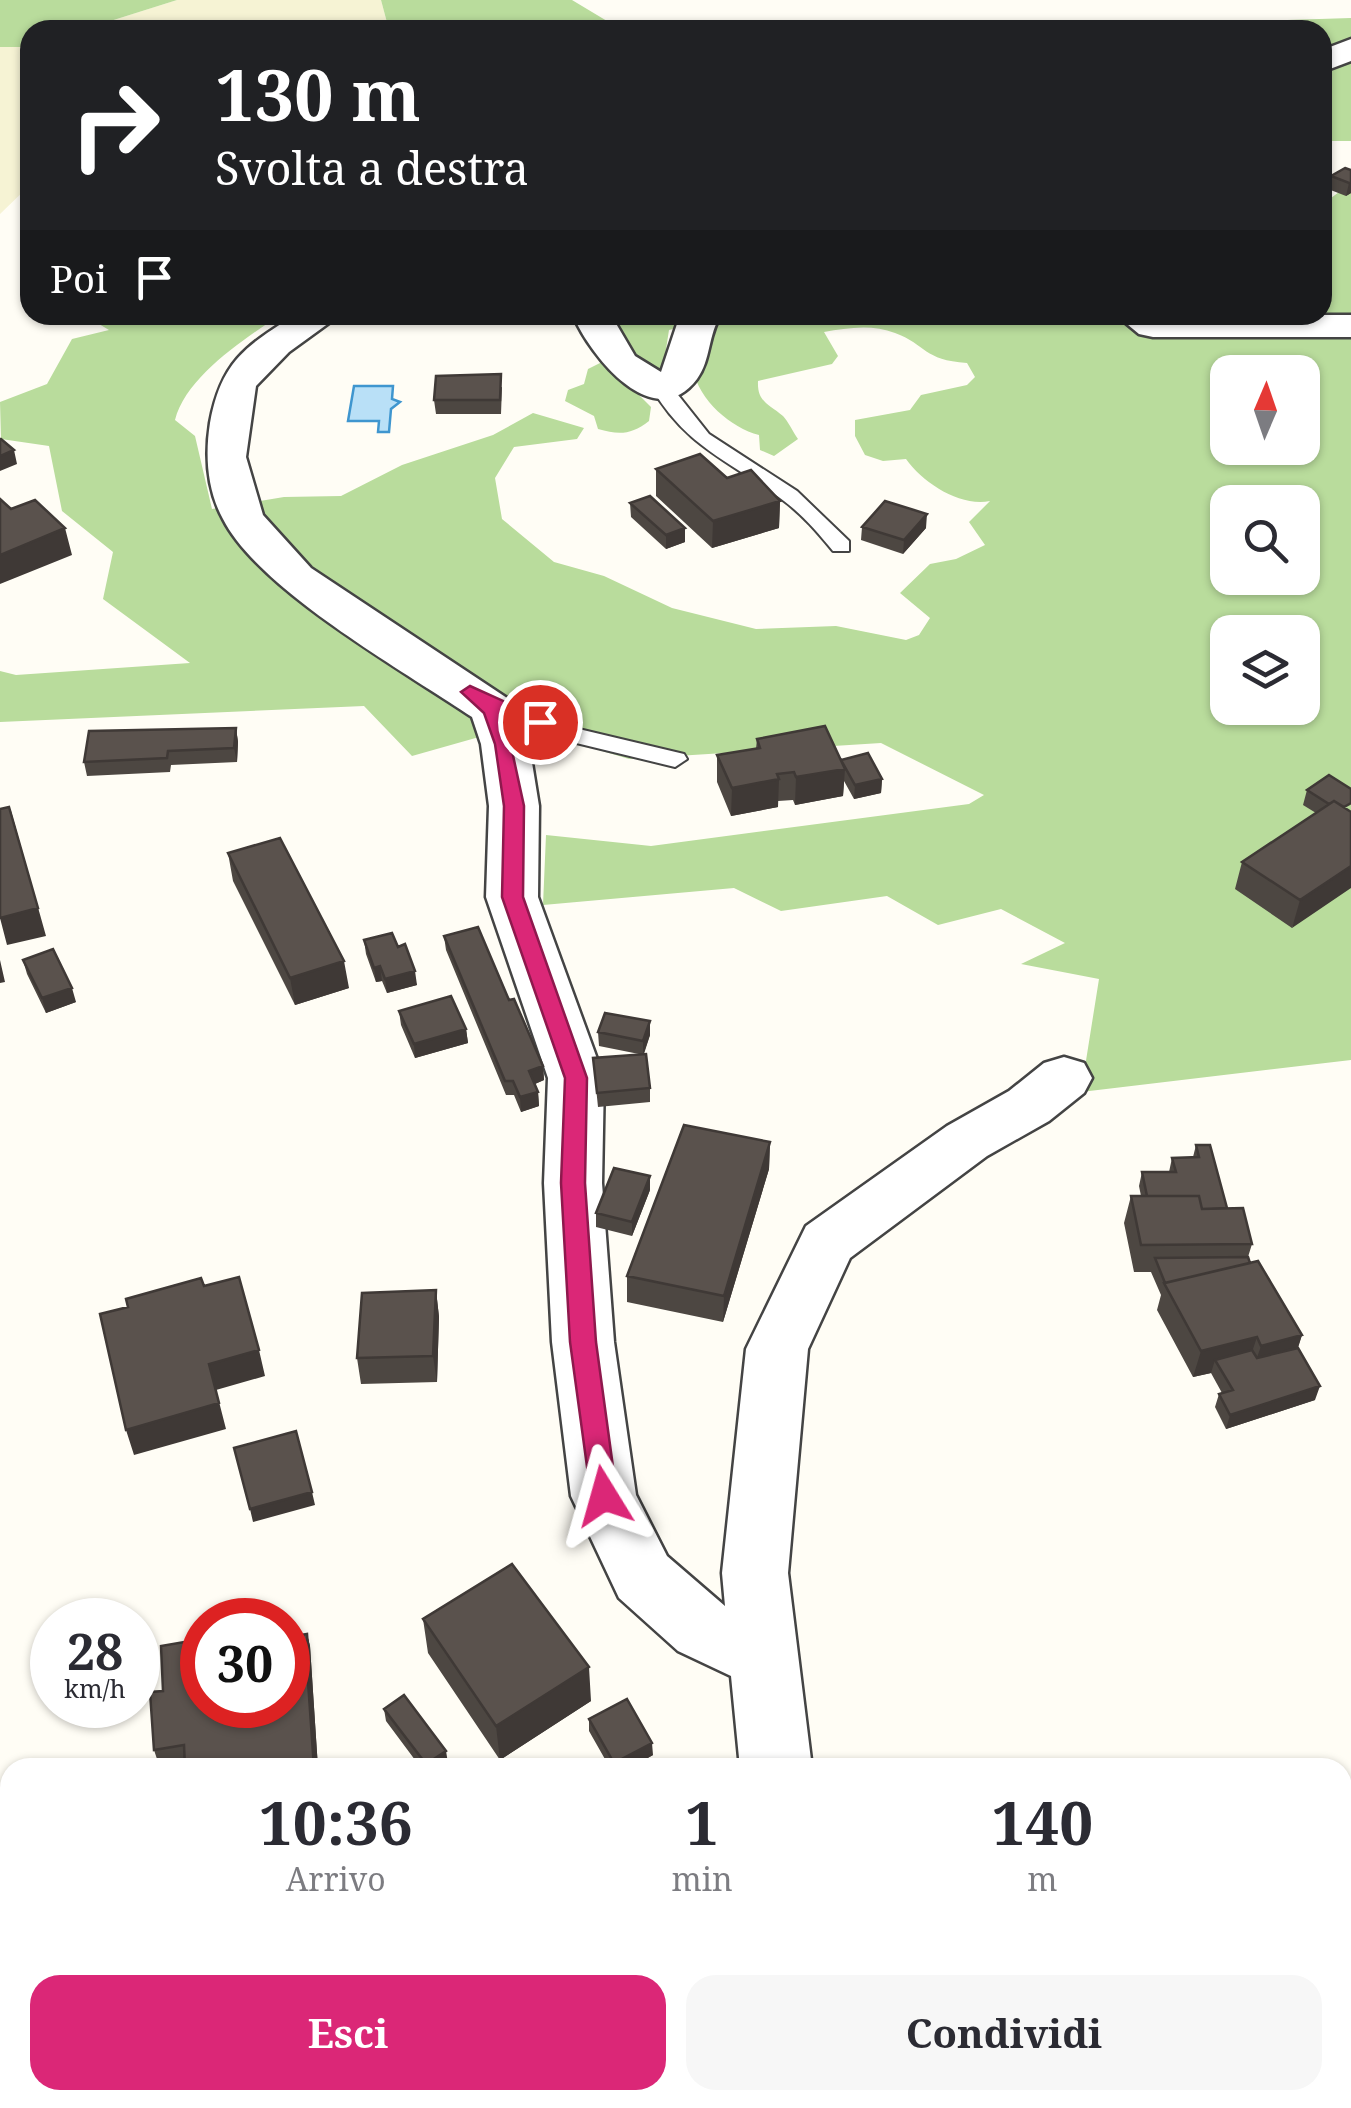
<!DOCTYPE html>
<html lang="it">
<head>
<meta charset="utf-8">
<style>
  :root { --surface:#fff; --page:#f7f7f7; --text:#2b2b33; --muted:#7c7c81; --accent:#db2777 }
  body { margin:0; font-family:"Noto Serif",serif; background:var(--page); color:var(--text); height:100vh; display:flex; flex-direction:column; font-size:38px; white-space:nowrap }
  * { box-sizing:border-box; margin:0 }
  p { font-size:32px; color:var(--muted) }
  .icon { flex:none; width:55px; height:55px; fill:none; stroke:currentColor; stroke-width:2; stroke-linecap:round; stroke-linejoin:round }
  .map { position:relative; flex:1; overflow:hidden }
  .details { position:absolute; left:0px; top:1758px; width:1352px; height:352px; display:flex; flex-direction:column; background:var(--surface); border-radius:30px 30px 0 0; box-shadow:0 2px 8px #0004 }
  .details>* { flex:none }
  .guide { position:absolute; left:20px; top:20px; width:1312px; height:305px; border-radius:30px; box-shadow:0 2px 8px #0004; background:#202124; color:#fff; overflow:hidden }
  .needle { width:65px; rotate:2deg }
  .controls { position:absolute; left:1210px; top:355px; display:grid; gap:20px }
  .controls a { display:grid; place-items:center; width:110px; height:110px; border-radius:20px; background:var(--surface); box-shadow:0 2px 8px #0004; font-size:50px }
  .speed { position:absolute; left:30px; top:1598px; display:flex; gap:20px; font-size:50px; font-weight:700; text-align:center }
  .speed>* { display:grid; place-content:center; width:130px; height:130px; border-radius:50%; background:var(--surface); box-shadow:0 2px 8px #0004; line-height:1 }
  .speed small { font-size:25px; font-weight:400 }
  .speed .limit { border:15px solid #d22; background:#fff; color:#111 }
  .pin { position:absolute; display:grid; place-items:center; width:85px; height:85px; color:#fff; margin:-42px; border:5px solid #fff; border-radius:50%; box-shadow:0 2px 10px #0007 }
  .me { position:absolute; width:110px; margin:-55px; rotate:352deg; stroke-linejoin:round; filter:drop-shadow(0 0 8px #0008) }
  .turn { display:flex; align-items:center; gap:35px; height:210px; padding:0 30px; font-size:45px }
  .turn .icon { width:130px; height:130px; stroke-width:2.5 }
  .turn b { display:block; font-size:70px; line-height:85px }
  .then { display:flex; align-items:center; height:95px; padding:0 30px; background:#0003; gap:20px; font-size:38px }
  .eta { display:flex; justify-content:space-evenly; align-items:center; height:170px; text-align:center }
  .eta b { font-size:60px; font-weight:700; line-height:70px }
  .cta { display:flex; gap:20px; margin-top:auto; padding:20px 30px }
  .cta a { flex:1; height:115px; border-radius:30px; background:var(--accent); color:#fff; font-size:40px; font-weight:700; line-height:115px; text-align:center }
  .cta a+a { background:var(--page); color:var(--text) }
  .map>svg:first-child { display:block }
  .farmland { fill:#f6f3d4 }
  .forest { fill:#b9dc9c; fill-rule:evenodd }
  .water { fill:#b9e0f7; stroke:#3f96cf; stroke-width:2.5 }
  .lines { fill:none; stroke-linecap:round; stroke-linejoin:round }
  .lane-casing { stroke:#444; stroke-width:4 }
  .street-casing { stroke:#444; stroke-width:5 }
  .lane { fill:#fff; fill-rule:evenodd }
  .street { fill:#fff; fill-rule:evenodd }
  .wall { fill:#4d4742 }
  .shaded-wall { fill:#3f3936 }
  .building { fill:#5a524d; stroke:#3f3936; stroke-width:2.5 }
  .route { fill:#db2777; stroke:#8e194d; stroke-width:2.5 }
</style>
</head>
<body>
<div class="map">
<svg width="1351" height="2108" viewBox="0 0 1351 2108">
  <rect width="100%" height="100%" fill="#fffdf5"/>
  <path class="farmland" d="M 177,0 L 381,0 L 389,30 L 82,30 Z
    M 0,47 L 30,47 L 30,185 L 0,214 Z"/>
  <path class="forest" d="M 0,0 L 177,0 L 82,30 L 30,30 L 30,47 L 0,47 Z
    M 381,0 L 572,0 L 622,30 L 389,30 Z
    M 1351,18 L 1351,141 L 1323,141 L 1322,30 L 1283,30 L 1287,20 Z
    M 1351,183 L 1351,1060 L 1081,1092 L 1099,979 L 1021,964 L 1065,943 L 1001,909 L 938,925 L 887,896 L 781,911 L 734,888 L 543,905 L 546,835 L 651,846 L 969,804 L 984,795 L 881,743 L 629,759 L 518,726 L 412,756 L 364,706 L 0,722 L 0,671 L 16,675 L 190,663 L 103,599 L 113,552 L 62,511 L 49,446 L 1,439 L 0,402 L 47,384 L 72,339 L 109,330 L 84,315 L 280,315 C 243,340 186,377 175,420 L 195,436 L 212,509 L 284,497 L 341,496 L 402,465 L 493,435 L 533,413 L 584,428 L 577,439 L 514,447 L 495,478 L 502,519 L 554,562 L 604,576 L 672,608 L 756,629 L 836,626 L 906,640 L 919,635 L 930,618 L 900,593 L 930,564 L 956,559 L 985,545 L 969,522 L 990,501 C 960,507 923,483 906,459 L 883,461 L 865,455 L 855,436 L 855,420 L 910,410 L 921,395 L 967,385 L 975,377 L 967,363 C 923,360 927,345 895,333 C 872,324 847,328 824,332 L 838,356 L 832,364 L 758,381 C 757,402 769,404 783,416 C 788,421 793,432 798,439 L 774,456 L 760,450 L 759,435 C 731,428 699,400 693,370 C 691,356 698,336 700,322 L 669,330 L 662,375 L 635,391 L 651,407 L 649,421 C 631,435 619,435 598,429 L 594,416 L 565,401 L 568,390 L 584,384 L 588,369 L 606,360 L 599,315 L 659,315 L 669,319 L 673,315 L 1322,315 L 1323,204 ZM 1228,372 L 1302,372 L 1302,448 L 1228,448 ZM 1228,502 L 1302,502 L 1302,578 L 1228,578 ZM 1228,632 L 1302,632 L 1302,708 L 1228,708 Z"/>
  <path class="water" d="M 354,386 L 393,386 L 392,399 L 400,402 L 391,409 L 389,432 L 378,432 L 379,421 L 348,421 Z"/>
  <g class="lines">
    <g class="lane-casing">
      <path id="lane" d="M 660,379 L 667,381 L 709,434 L 797,491 L 849,541 L 849,551 L 833,551 C 818,533 803,515 784,501 C 729,460 686,448 650,385 Z
        M 482,690 L 583,730 L 684,754 L 687,759 L 675,767 L 568,741 L 474,702 L 470,697 Z"/>
    </g>
    <g class="street-casing">
      <path id="street" d="M 1351,39 L 1351,61 L 1322,72 L 1322,50 Z
        M 295,315 L 340,315 L 289,352 L 256,386 L 246,457 L 263,515 L 311,568 L 510,700 L 529,744 L 539,806 L 538,897 L 604,1078 L 602,1183 L 614,1342 L 636,1495 L 667,1556 L 725,1606 L 722,1573 L 746,1349 L 806,1226 L 947,1126 L 1009,1091 L 1044,1063 L 1064,1057 L 1084,1063 L 1092,1078 L 1084,1093 L 1049,1121 L 987,1156 L 850,1258 L 808,1349 L 788,1573 L 812,1768 L 740,1768 L 731,1676 L 678,1651 L 619,1598 L 571,1496 L 552,1342 L 544,1183 L 548,1078 L 486,897 L 489,806 L 481,744 L 472,717 C 404,671 259,590 223,519 C 207,490 205,455 210,423 C 221,363 244,347 295,315 Z
        M 573,315 L 611,315 L 635,356 L 661,372 L 680,315 L 721,315 C 708,334 711,360 697,379 C 654,436 590,356 573,315 Z
        M 1116,315 L 1351,315 L 1351,337 L 1153,337 L 1139,334 Z
        M 826,2100 L 906,2100 L 910,2108 L 830,2108 Z"/>
    </g>
    <use href="#lane" class="lane"/>
    <use href="#street" class="street"/>
  </g>
  <path class="wall" d="M 1351,170 L 1351,193 L 1346,196 L 1328,189 L 1331,176 Z
    M 485,315 L 513,315 L 513,317 L 485,317 Z
    M 502,387 L 501,414 L 436,414 L 434,400 Z
    M 656,469 L 727,478 L 780,501 L 779,528 L 712,548 L 656,496 Z
    M 630,503 L 685,542 L 666,549 L 631,517 Z
    M 862,527 L 926,528 L 903,554 L 861,540 Z
    M 236,728 L 238,742 L 237,762 L 171,765 L 170,772 L 87,776 L 84,762 Z
    M 757,739 L 841,760 L 882,779 L 881,793 L 854,799 L 844,781 L 843,796 L 795,805 L 793,800 L 778,801 L 778,807 L 731,816 L 717,782 L 717,755 L 756,749 Z
    M 1351,789 L 1292,928 L 1235,889 L 1242,862 L 1316,813 L 1303,805 L 1307,790 Z
    M 228,853 L 349,988 L 295,1005 L 233,881 Z
    M 444,936 L 509,1000 L 543,1066 L 544,1080 L 535,1084 L 538,1092 L 539,1106 L 521,1112 L 514,1095 L 506,1095 L 446,950 Z
    M 364,940 L 398,947 L 417,985 L 387,993 L 382,981 L 376,982 L 366,954 Z
    M 23,960 L 76,1002 L 46,1013 L 27,974 Z
    M 399,1011 L 466,1029 L 468,1043 L 415,1058 L 401,1025 Z
    M 598,1032 L 650,1035 L 644,1054 L 650,1088 L 650,1102 L 598,1107 L 593,1058 L 639,1054 L 599,1046 Z
    M 770,1142 L 769,1169 L 723,1322 L 627,1302 L 627,1276 Z
    M 1196,1145 L 1227,1208 L 1252,1244 L 1248,1257 L 1250,1263 L 1302,1335 L 1298,1348 L 1315,1400 L 1226,1429 L 1215,1407 L 1219,1394 L 1222,1393 L 1211,1373 L 1193,1377 L 1157,1310 L 1161,1295 L 1151,1272 L 1134,1272 L 1124,1223 L 1131,1196 L 1141,1196 L 1139,1186 L 1142,1172 L 1169,1172 L 1172,1158 L 1193,1157 Z
    M 650,1190 L 632,1236 L 596,1227 L 596,1213 Z
    M 436,1290 L 439,1317 L 437,1382 L 361,1384 L 357,1358 Z
    M 423,1619 L 591,1701 L 500,1760 L 428,1653 Z
    M 307,1634 L 310,1646 L 318,1768 L 160,1768 L 154,1750 L 202,1705 Z
    M 384,1709 L 448,1763 L 441,1768 L 421,1768 L 386,1721 Z
    M 589,1719 L 653,1755 L 630,1768 L 610,1768 L 589,1731 Z"/>
  <path class="shaded-wall" d="M 1351,182 L 1351,193 L 1346,196 L 1349,183 Z
    M 14,450 L 17,464 L 0,471 L 0,456 Z
    M 780,501 L 779,528 L 712,548 L 713,521 Z
    M 927,514 L 926,528 L 903,554 L 904,540 Z
    M 65,528 L 72,555 L 0,584 L 0,555 Z
    M 685,528 L 685,542 L 666,549 L 666,535 Z
    M 236,728 L 238,742 L 237,762 L 234,748 Z
    M 845,769 L 843,796 L 795,805 L 796,777 Z
    M 779,779 L 778,807 L 731,816 L 732,788 Z
    M 882,779 L 881,793 L 854,799 L 855,785 Z
    M 11,811 L 46,936 L 7,945 L 0,918 Z
    M 1351,866 L 1351,888 L 1292,928 L 1300,900 Z
    M 0,960 L 5,982 L 0,983 Z
    M 344,961 L 349,988 L 295,1005 L 290,978 Z
    M 380,966 L 382,981 L 376,982 L 374,968 Z
    M 415,971 L 417,985 L 387,993 L 385,979 Z
    M 72,988 L 76,1002 L 46,1013 L 42,998 Z
    M 650,1021 L 650,1035 L 643,1055 L 643,1041 Z
    M 466,1029 L 468,1043 L 415,1058 L 414,1044 Z
    M 543,1066 L 544,1080 L 530,1086 L 529,1071 Z
    M 538,1092 L 539,1106 L 521,1112 L 520,1097 Z
    M 770,1142 L 769,1169 L 723,1322 L 724,1296 Z
    M 650,1176 L 650,1190 L 632,1236 L 632,1222 Z
    M 436,1290 L 439,1317 L 437,1382 L 433,1356 Z
    M 1302,1335 L 1293,1361 L 1252,1372 L 1261,1346 Z
    M 1257,1337 L 1248,1364 L 1215,1360 L 1211,1373 L 1193,1377 L 1201,1351 Z
    M 259,1350 L 265,1376 L 216,1390 L 226,1429 L 134,1455 L 126,1430 L 209,1364 Z
    M 1320,1386 L 1315,1400 L 1226,1429 L 1230,1415 Z
    M 312,1492 L 315,1505 L 253,1522 L 250,1509 Z
    M 307,1634 L 310,1646 L 318,1768 L 314,1768 L 307,1667 Z
    M 589,1667 L 591,1701 L 500,1760 L 496,1726 Z
    M 652,1743 L 653,1755 L 630,1768 L 614,1768 L 614,1763 Z
    M 446,1751 L 448,1763 L 441,1768 L 426,1768 L 426,1764 Z"/>
  <path class="building" d="M 1345,168 L 1351,170 L 1351,182 L 1349,183 L 1331,176 Z
    M 501,374 L 500,400 L 434,400 L 436,376 Z
    M 0,439 L 1,439 L 14,450 L 0,456 Z
    M 700,454 L 727,478 L 751,470 L 780,501 L 713,521 L 656,469 Z
    M 650,496 L 685,528 L 666,535 L 630,503 Z
    M 0,499 L 11,509 L 35,500 L 65,528 L 0,555 Z
    M 885,501 L 927,514 L 904,540 L 862,527 Z
    M 825,726 L 845,769 L 796,777 L 794,772 L 777,774 L 779,779 L 732,788 L 717,755 L 760,748 L 757,739 Z
    M 236,728 L 234,748 L 168,751 L 167,758 L 84,762 L 89,731 Z
    M 868,753 L 882,779 L 855,785 L 841,760 Z
    M 1329,775 L 1351,789 L 1351,803 L 1344,807 L 1334,801 L 1329,804 L 1307,790 Z
    M 1334,801 L 1351,812 L 1351,866 L 1300,900 L 1242,862 Z
    M 9,807 L 38,908 L 0,918 L 0,809 Z
    M 280,838 L 344,961 L 290,978 L 228,853 Z
    M 478,927 L 509,1000 L 514,999 L 543,1066 L 529,1071 L 538,1092 L 520,1097 L 513,1081 L 505,1081 L 444,936 Z
    M 392,933 L 398,947 L 405,944 L 415,971 L 385,979 L 380,966 L 374,968 L 364,940 Z
    M 53,949 L 72,988 L 42,998 L 23,960 Z
    M 451,996 L 466,1029 L 414,1044 L 399,1011 Z
    M 605,1013 L 650,1021 L 643,1041 L 598,1032 Z
    M 646,1054 L 650,1088 L 597,1093 L 593,1058 Z
    M 684,1125 L 770,1142 L 724,1296 L 627,1276 Z
    M 1196,1145 L 1210,1145 L 1227,1208 L 1202,1209 L 1199,1196 L 1147,1196 L 1142,1172 L 1176,1172 L 1172,1158 L 1199,1157 Z
    M 614,1168 L 650,1176 L 632,1222 L 596,1213 Z
    M 1131,1196 L 1199,1196 L 1202,1209 L 1243,1208 L 1252,1244 L 1141,1245 Z
    M 1248,1257 L 1250,1263 L 1165,1283 L 1155,1258 Z
    M 1258,1261 L 1302,1335 L 1261,1346 L 1257,1337 L 1201,1351 L 1164,1283 Z
    M 239,1277 L 259,1350 L 209,1364 L 219,1403 L 126,1430 L 100,1314 L 128,1307 L 126,1299 L 201,1278 L 204,1286 Z
    M 436,1290 L 433,1356 L 357,1358 L 362,1293 Z
    M 1298,1348 L 1320,1386 L 1230,1415 L 1219,1394 L 1233,1390 L 1215,1360 L 1252,1350 L 1257,1358 Z
    M 296,1431 L 312,1492 L 250,1509 L 234,1448 Z
    M 512,1564 L 589,1667 L 496,1726 L 423,1619 Z
    M 307,1634 L 310,1679 L 307,1667 L 288,1670 L 288,1637 Z
    M 202,1639 L 202,1705 L 288,1705 L 288,1670 L 307,1667 L 314,1768 L 185,1768 L 184,1745 L 154,1750 L 150,1692 L 163,1691 L 161,1646 Z
    M 404,1695 L 446,1751 L 426,1764 L 384,1709 Z
    M 627,1699 L 652,1743 L 614,1763 L 589,1719 Z"/>
  <path class="route" d="M 470,686 L 550,722 L 540,728 L 504,714 L 524,806 L 523,897 L 587,1078 L 585,1183 L 596,1342 L 617,1496 L 614,1504 L 594,1504 L 591,1496 L 570,1342 L 561,1183 L 565,1078 L 502,897 L 504,806 L 495,744 L 484,713 L 461,692 Z"/>
</svg>
<div class="controls">
<a><svg class="needle" viewBox="-14 -14 28 28"><path d="M0-13l5 13h-10z" fill="#e53935"/><path d="M0 13l5-13h-10z" fill="#7c7c81"/></svg></a>
<a><svg class="icon" aria-label="search" viewBox="0 0 24 24"><circle cx="10" cy="10" r="6"/><path d="M15 15l6 6"/></svg></a>
<a><svg class="icon" aria-label="layers" viewBox="0 0 24 24"><path d="M12 4l9 5-9 5-9-5zM3 14l9 5 9-5"/></svg></a>
</div>
<div class="speed"><div>28<small>km/h</small></div><div class="limit">30</div></div>
<div class="pin" style="left:540px;top:722px;background:#d93025"><svg class="icon" aria-label="arrive" viewBox="0 0 24 24"><path d="M6 21V4h12l-3 4 3 4H6"/></svg></div>
<svg class="me" style="left:604px;top:1496px" viewBox="-20 -20 40 40"><path d="M0-17L14 15 0 8-14 15z" fill="#db2777" stroke="#fff" stroke-width="4"/></svg>
<div class="guide">
<div class="turn"><svg class="icon" aria-label="right" viewBox="0 0 24 24"><path d="M7 20v-9h11M14 6l5 5-5 5"/></svg><div><b>130 m</b>Svolta a destra</div></div>
<div class="then">Poi<svg class="icon" aria-label="arrive" viewBox="0 0 24 24"><path d="M6 21V4h12l-3 4 3 4H6"/></svg></div>
</div>
<section class="details">
<div class="eta">
<div><b>10:36</b><p>Arrivo</p></div>
<div><b>1</b><p>min</p></div>
<div><b>140</b><p>m</p></div>
</div>
<div class="cta"><a>Esci</a><a>Condividi</a></div>
</section>
</div>
</body>
</html>
